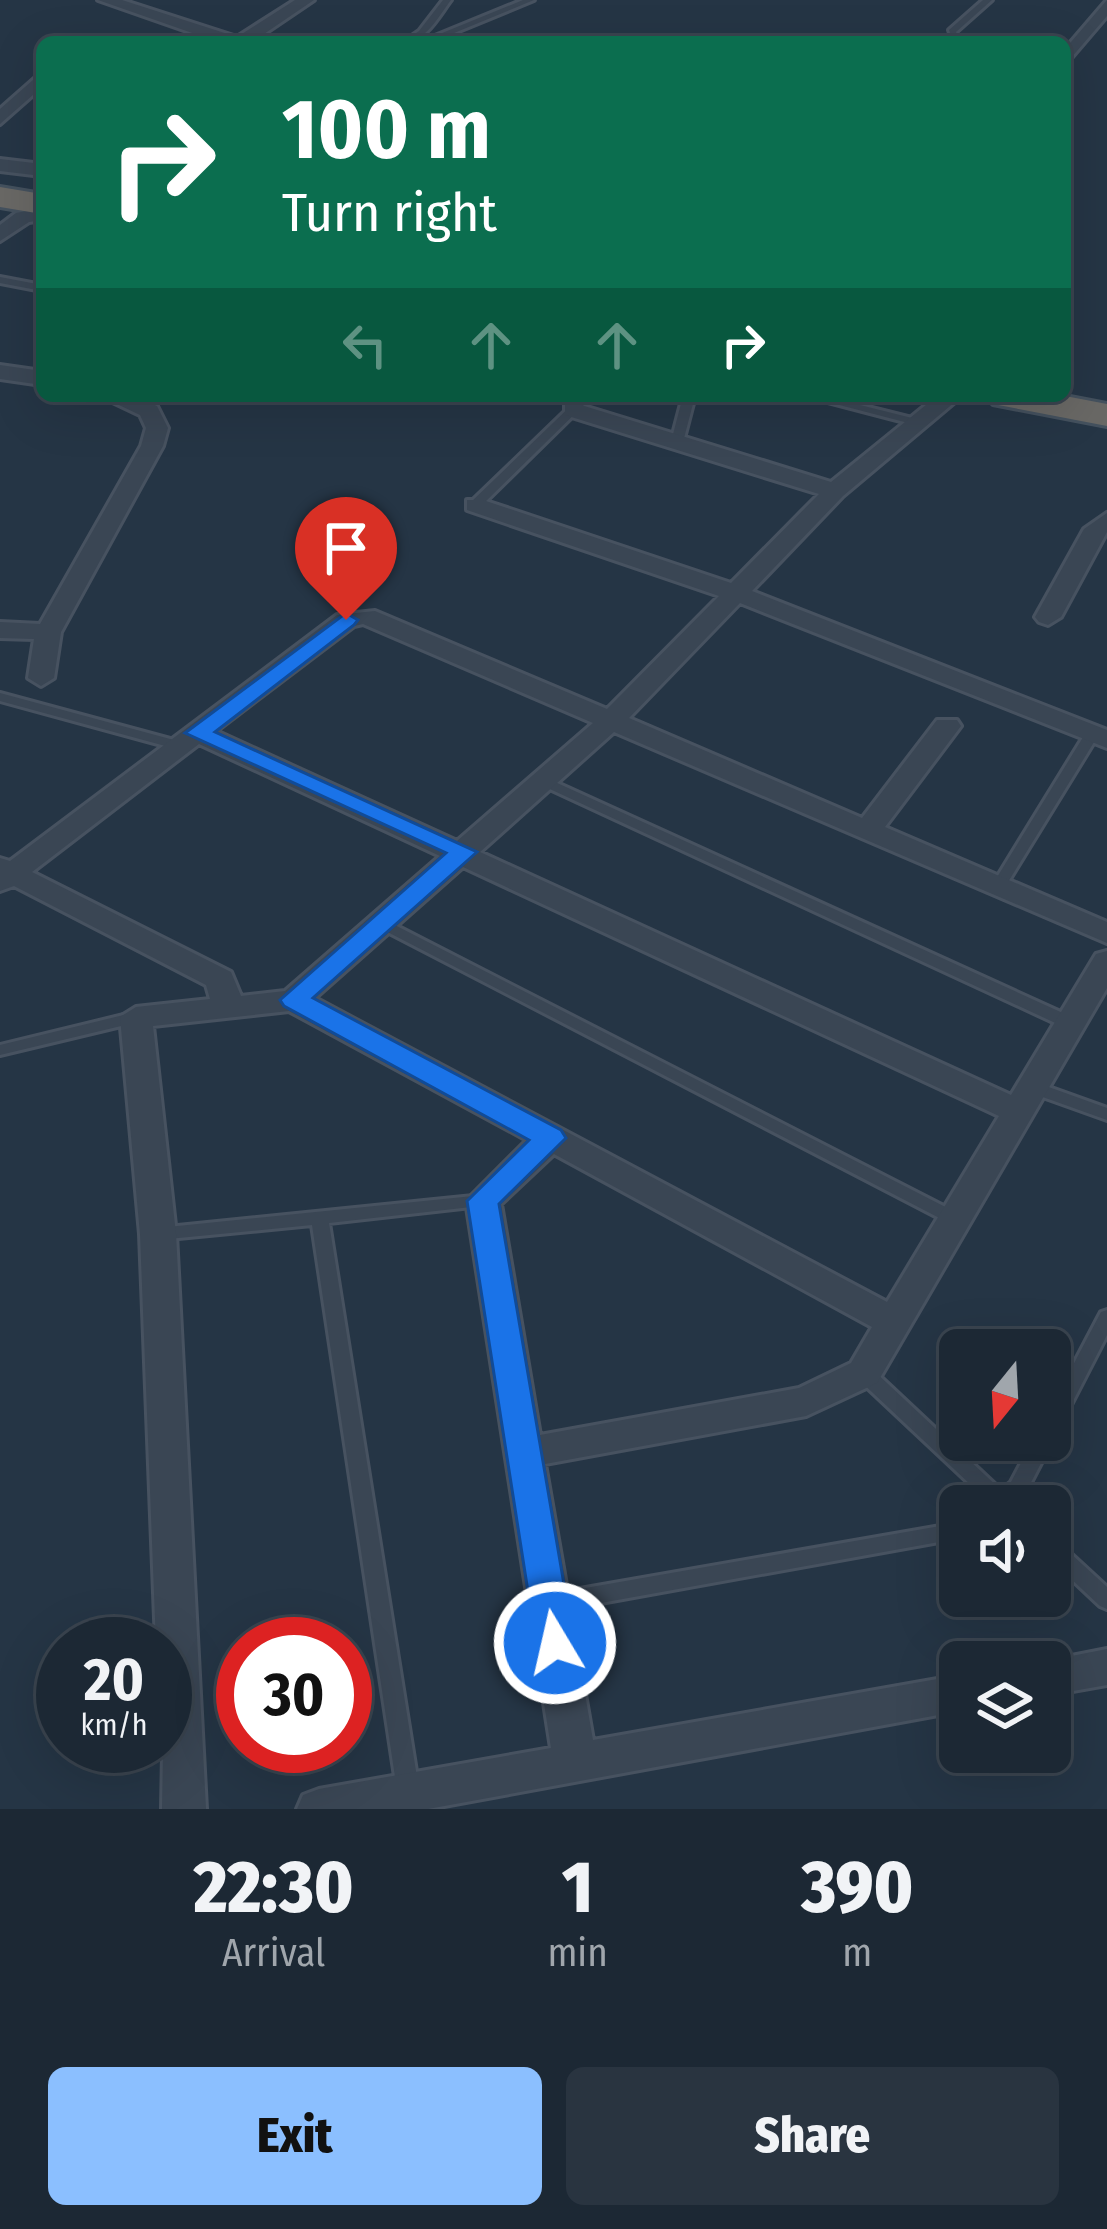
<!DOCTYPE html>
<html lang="en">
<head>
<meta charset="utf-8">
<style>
  :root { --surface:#1c2834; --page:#293440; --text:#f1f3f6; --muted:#a0a6ac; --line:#3a444f; --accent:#8bbfff }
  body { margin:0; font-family:"Fira Sans Condensed",sans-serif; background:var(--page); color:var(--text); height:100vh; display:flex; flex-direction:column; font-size:45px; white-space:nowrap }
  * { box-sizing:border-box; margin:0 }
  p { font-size:39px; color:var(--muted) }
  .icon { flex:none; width:66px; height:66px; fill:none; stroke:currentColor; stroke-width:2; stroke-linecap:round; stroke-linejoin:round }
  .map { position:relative; height:1809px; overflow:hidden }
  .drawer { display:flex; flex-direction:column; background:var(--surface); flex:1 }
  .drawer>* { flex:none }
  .hud { position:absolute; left:36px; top:36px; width:1035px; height:366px; border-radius:18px; box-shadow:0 12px 48px #0002,0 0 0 3px var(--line); background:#0b6e4f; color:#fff; overflow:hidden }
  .needle { width:78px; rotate:198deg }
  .buttons { position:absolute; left:939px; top:1329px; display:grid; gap:24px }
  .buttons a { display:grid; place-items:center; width:132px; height:132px; border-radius:18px; background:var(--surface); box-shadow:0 12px 48px #0002,0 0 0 3px var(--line); font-size:60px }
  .speed { position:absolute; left:36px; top:1617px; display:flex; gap:24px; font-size:60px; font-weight:700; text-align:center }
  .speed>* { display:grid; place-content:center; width:156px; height:156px; border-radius:50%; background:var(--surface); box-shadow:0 12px 48px #0002,0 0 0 3px var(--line); line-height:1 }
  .speed small { font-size:30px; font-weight:400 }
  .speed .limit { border:18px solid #d22; background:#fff; color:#111 }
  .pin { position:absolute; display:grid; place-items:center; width:102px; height:102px; color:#fff; margin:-123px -51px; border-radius:50% 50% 50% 0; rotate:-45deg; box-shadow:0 0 12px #0007 }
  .pin .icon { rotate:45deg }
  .me { position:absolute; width:132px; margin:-66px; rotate:351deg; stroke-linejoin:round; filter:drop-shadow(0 0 9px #0008) }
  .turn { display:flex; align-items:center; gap:42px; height:252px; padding:0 48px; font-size:54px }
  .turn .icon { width:156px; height:156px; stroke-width:2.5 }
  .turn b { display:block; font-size:84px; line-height:102px }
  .lanes { display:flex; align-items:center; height:114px; padding:0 48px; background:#0003; justify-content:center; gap:60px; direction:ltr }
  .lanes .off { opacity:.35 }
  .eta { display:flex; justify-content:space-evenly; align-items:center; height:204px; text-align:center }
  .eta b { font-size:72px; font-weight:800; line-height:84px }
  .cta { display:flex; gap:24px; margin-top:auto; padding:24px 48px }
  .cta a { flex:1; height:138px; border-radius:18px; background:var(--accent); color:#111; font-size:48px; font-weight:800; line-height:138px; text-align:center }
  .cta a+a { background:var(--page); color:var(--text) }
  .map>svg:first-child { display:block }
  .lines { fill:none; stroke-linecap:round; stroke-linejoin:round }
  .service-casing { stroke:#475260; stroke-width:6 }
  .minor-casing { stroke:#475260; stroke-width:6 }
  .trunk-casing { stroke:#44515e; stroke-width:6 }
  .service { fill:#3a4654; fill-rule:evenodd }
  .minor { fill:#3a4654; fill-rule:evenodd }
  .trunk { fill:#696865; fill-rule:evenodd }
  .route { fill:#1a73e8; stroke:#114b97; stroke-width:3 }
</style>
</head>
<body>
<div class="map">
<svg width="1107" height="1809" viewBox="0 0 1107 1809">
  <rect width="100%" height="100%" fill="#253545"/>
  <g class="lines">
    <g class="service-casing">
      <path id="service" d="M 443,0 L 451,0 C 438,17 426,42 403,42 L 419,31 Z
        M 523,0 L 534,0 L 437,40 L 430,38 Z
        M 983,0 L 992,0 L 956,32 L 961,42 L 953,42 L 949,30 Z
        M 0,277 L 42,285 L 42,291 L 0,283 Z
        M 581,396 L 593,396 L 479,508 L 471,508 L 471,502 Z
        M 683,396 L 695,396 L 683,442 L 677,445 L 671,442 Z
        M 805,396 L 824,396 L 920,420 L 922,422 L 916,425 Z
        M 0,693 L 185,743 L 187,746 L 180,750 L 0,701 Z
        M 1092,730 L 1099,734 L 1005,887 L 1003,890 L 993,890 L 991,887 L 1085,734 Z
        M 544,777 L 1076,1019 L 1078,1023 L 1076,1027 L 1064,1027 L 539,784 L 537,781 Z
        M 381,918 L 961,1215 L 964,1219 L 961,1223 L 949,1223 L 376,926 L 373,923 L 376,920 Z
        M 136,1012 L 142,1013 L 144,1017 L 142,1021 L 0,1055 L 0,1045 Z
        M 1032,1081 L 1107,1108 L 1107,1120 L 1026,1091 L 1024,1087 L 1026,1083 Z
        M 483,1195 L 489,1197 L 492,1201 L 489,1205 L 329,1223 L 419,1790 L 416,1797 L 408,1800 L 400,1797 L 397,1790 L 312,1225 L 158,1240 L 152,1238 L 149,1234 L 152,1230 L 158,1228 Z
        M 1107,1310 L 1107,1335 L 1057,1432 L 1050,1434 L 1050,1409 L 1101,1312 Z
        M 864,1366 L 871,1368 L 1001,1490 L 1011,1482 L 1033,1440 L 1050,1440 L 1050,1435 L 1053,1440 L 1025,1494 L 1014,1502 L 1016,1506 L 987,1506 L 988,1501 L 857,1378 L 855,1373 L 857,1368 Z
        M 960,1518 L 960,1536 L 950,1540 L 551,1612 L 544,1609 L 541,1603 L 544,1597 L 551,1594 L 946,1525 Z
        M 1050,1539 L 1057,1541 L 1107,1587 L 1107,1609 L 1100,1606 L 1050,1559 Z"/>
    </g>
    <g class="minor-casing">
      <path id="minor" d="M 98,0 L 122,0 L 237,37 L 295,0 L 314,0 L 252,42 L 218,42 Z
        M 1107,0 L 1107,16 L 1065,65 L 1065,49 Z
        M 42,72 L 42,87 L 0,124 L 0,109 Z
        M 0,159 L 42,164 L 42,176 L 0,171 Z
        M 42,208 L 42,220 L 29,222 L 0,241 L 0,225 L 16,213 Z
        M 0,365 L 42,371 L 42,385 L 0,379 Z
        M 100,396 L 131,396 L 157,406 L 168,428 L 163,446 L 61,632 L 54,678 L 41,686 L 28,678 L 34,639 L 0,638 L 0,622 L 40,624 L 141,446 L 146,428 L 140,415 Z
        M 937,396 L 962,396 L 843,496 L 752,591 L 1107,730 L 1107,748 L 740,603 L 629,718 L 862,818 L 937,720 L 957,720 L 961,726 L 885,827 L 1107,922 L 1107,943 L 614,732 L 480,852 L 1011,1095 L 1096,954 L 1107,951 L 1107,988 L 877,1383 L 806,1416 L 545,1464 L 593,1740 L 960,1675 L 960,1711 L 428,1809 L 297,1809 L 303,1795 L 319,1789 L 551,1748 L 466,1201 L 527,1140 L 289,1011 L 153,1026 L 176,1234 L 206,1809 L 162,1809 L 165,1644 L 156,1644 L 140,1234 L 120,1017 L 136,1007 L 210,999 L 206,985 L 14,886 L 0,891 L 0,858 L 10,861 L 337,615 L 375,611 L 607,709 L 719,596 L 467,510 L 467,500 L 483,500 L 731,583 L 819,494 L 565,415 L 565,405 L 581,405 L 831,482 ZM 363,624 L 593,723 L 457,841 L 216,731 L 354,626 ZM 199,744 L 440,856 L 285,991 L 241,996 L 231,972 L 32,872 ZM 463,867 L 999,1116 L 887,1302 L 315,998 ZM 554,1154 L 872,1327 L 851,1363 L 799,1388 L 540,1435 L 501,1204 Z
        M 1107,513 L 1107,532 L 1061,617 L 1048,625 L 1039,622 L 1035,617 L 1084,529 Z
        M 1107,1649 L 1107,1685 L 1050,1695 L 1050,1662 L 1041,1662 Z"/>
    </g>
    <g class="trunk-casing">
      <path id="trunk" d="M 0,187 L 42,194 L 42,214 L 0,207 Z
        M 987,396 L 1065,396 L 1107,404 L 1107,426 L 993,404 Z"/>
    </g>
    <use href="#service" class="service"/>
    <use href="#minor" class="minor"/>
    <use href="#trunk" class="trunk"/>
  </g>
  <path class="route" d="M 346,613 L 358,620 L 354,625 L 215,732 L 477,852 L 313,998 L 561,1130 L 566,1138 L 499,1204 L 574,1643 L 569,1654 L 555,1659 L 542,1654 L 536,1643 L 467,1201 L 529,1140 L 284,1006 L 280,1000 L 446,853 L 185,733 Z"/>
</svg>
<div class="buttons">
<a><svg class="needle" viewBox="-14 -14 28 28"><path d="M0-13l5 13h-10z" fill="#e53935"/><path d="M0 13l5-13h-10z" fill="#a0a6ac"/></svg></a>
<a><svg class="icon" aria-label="sound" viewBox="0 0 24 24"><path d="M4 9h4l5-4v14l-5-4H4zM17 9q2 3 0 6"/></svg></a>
<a><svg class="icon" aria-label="layers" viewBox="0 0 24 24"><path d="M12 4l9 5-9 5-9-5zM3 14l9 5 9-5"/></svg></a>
</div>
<div class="speed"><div>20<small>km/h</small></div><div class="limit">30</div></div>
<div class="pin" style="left:346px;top:620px;background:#d93025"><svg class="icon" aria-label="arrive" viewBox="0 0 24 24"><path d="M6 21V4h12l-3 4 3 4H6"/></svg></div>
<svg class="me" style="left:555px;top:1643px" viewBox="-20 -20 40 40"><circle r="17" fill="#1a73e8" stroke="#fff" stroke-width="3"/><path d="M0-11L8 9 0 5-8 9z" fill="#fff"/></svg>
<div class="hud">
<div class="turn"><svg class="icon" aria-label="right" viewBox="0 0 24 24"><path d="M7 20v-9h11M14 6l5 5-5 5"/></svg><div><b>100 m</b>Turn right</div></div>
<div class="lanes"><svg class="icon off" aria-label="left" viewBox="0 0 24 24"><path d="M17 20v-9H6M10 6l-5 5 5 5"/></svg><svg class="icon off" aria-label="ahead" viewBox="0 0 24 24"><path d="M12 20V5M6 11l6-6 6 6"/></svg><svg class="icon off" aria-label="ahead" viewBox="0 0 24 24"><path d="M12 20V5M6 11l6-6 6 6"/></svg><svg class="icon" aria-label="right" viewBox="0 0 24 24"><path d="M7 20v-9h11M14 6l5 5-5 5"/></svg></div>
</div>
</div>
<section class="drawer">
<div class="eta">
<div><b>22:30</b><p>Arrival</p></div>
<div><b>1</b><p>min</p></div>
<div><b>390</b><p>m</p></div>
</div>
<div class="cta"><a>Exit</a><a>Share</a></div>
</section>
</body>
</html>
